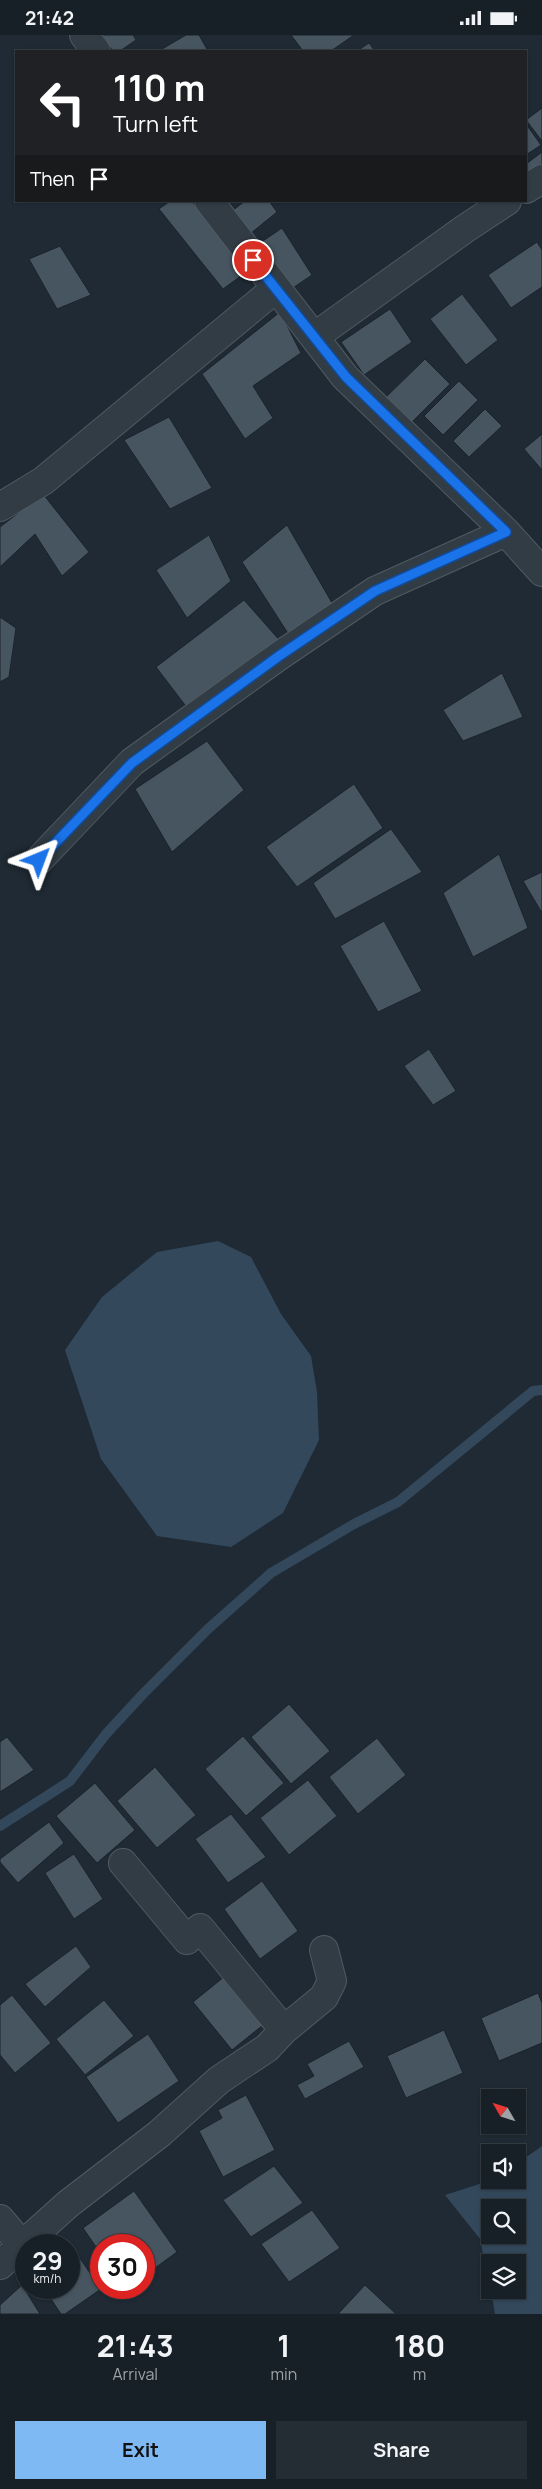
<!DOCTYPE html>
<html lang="en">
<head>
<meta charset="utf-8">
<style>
  :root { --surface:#172027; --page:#242d33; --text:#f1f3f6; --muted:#9ea3a7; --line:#363e44; --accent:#7fb9f4 }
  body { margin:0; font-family:Manrope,sans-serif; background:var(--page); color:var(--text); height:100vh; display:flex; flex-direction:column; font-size:19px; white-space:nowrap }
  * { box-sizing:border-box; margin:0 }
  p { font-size:16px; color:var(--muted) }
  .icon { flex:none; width:28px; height:28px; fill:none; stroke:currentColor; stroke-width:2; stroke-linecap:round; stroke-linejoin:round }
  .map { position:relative; height:2279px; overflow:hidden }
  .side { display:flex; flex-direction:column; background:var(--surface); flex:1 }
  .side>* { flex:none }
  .banner { position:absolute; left:15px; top:15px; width:512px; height:152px; border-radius:0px; box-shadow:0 1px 4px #0004,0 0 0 1px var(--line); background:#202124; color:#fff; overflow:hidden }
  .needle { width:32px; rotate:309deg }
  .buttons { position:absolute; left:481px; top:2054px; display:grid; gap:10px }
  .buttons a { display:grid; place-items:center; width:45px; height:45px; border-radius:0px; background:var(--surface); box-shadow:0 1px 4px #0004,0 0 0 1px var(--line); font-size:25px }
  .speed { position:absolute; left:15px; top:2199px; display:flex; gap:10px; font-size:25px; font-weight:700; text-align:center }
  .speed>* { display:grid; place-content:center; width:65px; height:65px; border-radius:50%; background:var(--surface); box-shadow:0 1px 4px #0004,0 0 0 1px var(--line); line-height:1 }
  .speed small { font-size:12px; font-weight:400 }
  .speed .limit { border:8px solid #d22; background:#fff; color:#111 }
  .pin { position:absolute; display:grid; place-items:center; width:42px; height:42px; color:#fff; margin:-21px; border:2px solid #fff; border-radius:50%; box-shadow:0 1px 5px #0007 }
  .me { position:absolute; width:55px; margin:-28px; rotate:44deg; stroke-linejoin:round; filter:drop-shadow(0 0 4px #0008) }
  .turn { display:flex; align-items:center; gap:18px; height:105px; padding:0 15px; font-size:22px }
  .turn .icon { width:65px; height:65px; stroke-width:2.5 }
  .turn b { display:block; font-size:35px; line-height:42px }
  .then { display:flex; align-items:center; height:48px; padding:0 15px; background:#0003; gap:10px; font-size:19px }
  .eta { display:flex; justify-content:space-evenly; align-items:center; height:85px; text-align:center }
  .eta b { font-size:30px; font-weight:700; line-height:35px }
  .primary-button { display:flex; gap:10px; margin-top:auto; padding:10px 15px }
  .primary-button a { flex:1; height:58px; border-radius:0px; background:var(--accent); color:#111; font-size:20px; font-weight:700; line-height:58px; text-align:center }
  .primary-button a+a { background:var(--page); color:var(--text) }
  .status { display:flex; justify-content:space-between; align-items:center; height:35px; padding:0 25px; background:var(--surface); direction:ltr }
  .status svg { height:14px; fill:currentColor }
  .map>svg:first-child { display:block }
  .water { fill:#33485b; fill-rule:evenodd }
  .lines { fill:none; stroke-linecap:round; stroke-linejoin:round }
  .stream { stroke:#33485b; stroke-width:10 }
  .building { fill:#475560; stroke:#1a232b }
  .street-casing { stroke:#505a63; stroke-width:30 }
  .street { stroke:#323c45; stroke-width:28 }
  .route-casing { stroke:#114b97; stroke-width:12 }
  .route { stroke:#1a73e8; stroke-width:9 }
</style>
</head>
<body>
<div class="status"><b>21:42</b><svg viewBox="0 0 49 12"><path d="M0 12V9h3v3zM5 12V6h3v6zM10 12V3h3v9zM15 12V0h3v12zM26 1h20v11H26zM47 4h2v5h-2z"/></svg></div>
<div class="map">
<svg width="542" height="2279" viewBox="0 0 542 2279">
  <rect width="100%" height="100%" fill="#1f2a34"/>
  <path class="water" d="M 218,1206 L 251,1222 L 281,1279 L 311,1321 L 317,1357 L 319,1405 L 283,1478 L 231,1512 L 157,1501 L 101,1424 L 65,1315 L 102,1262 L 157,1217 Z
    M 542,2111 L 542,2279 L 495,2279 L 491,2255 L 518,2255 L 518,2228 L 490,2228 L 490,2252 L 480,2204 L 445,2160 L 492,2145 L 518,2145 L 518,2128 ZM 490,2172 L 518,2172 L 518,2200 L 490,2200 Z"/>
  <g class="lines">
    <path class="stream" d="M 0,1791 L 70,1746 L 106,1699 L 143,1659 L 208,1594 L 271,1538 L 354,1489 L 398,1467 L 533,1356 L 542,1355"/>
  </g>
  <path class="building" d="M 101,0 L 133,0 L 136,5 L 120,16 L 113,16 Z
    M 186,0 L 199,0 L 208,16 L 163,16 L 162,14 Z
    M 291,0 L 354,0 L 331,16 L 303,16 Z
    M 369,8 L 375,16 L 357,16 Z
    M 542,73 L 542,106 L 526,85 Z
    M 526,89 L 541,110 L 526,120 Z
    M 542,117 L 542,137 L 526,149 L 526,129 Z
    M 170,166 L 192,166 L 249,235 L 223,254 L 159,174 Z
    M 245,166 L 269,166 L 277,177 L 250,199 L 232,176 Z
    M 282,193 L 312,240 L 284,259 L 254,212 Z
    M 537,207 L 542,215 L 542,252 L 511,273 L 488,240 Z
    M 60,211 L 91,260 L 57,274 L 29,224 Z
    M 462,259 L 498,305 L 466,330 L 430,284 Z
    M 390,274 L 412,307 L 364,340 L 341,307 Z
    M 280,277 L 301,318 L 253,351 L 273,383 L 245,404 L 202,339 Z
    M 425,324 L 450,349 L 410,389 L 384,364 Z
    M 459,346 L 478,365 L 443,400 L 424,381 Z
    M 485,374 L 502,391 L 469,422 L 453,406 Z
    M 169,382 L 212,453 L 170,474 L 124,405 Z
    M 542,399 L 542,435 L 524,414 Z
    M 43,459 L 89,517 L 62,541 L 35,499 L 0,532 L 0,492 Z
    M 287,490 L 335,573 L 291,603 L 242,527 Z
    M 209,500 L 231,546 L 187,583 L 156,535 Z
    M 244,565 L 282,608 L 188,674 L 156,632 Z
    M 0,582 L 16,593 L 9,642 L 0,647 Z
    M 502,638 L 523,682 L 463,706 L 443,675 Z
    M 207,706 L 244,755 L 172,817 L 135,754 Z
    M 354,749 L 383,793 L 297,852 L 266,812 Z
    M 391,794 L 422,837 L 335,884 L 313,848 Z
    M 499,819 L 528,893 L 473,922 L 443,858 Z
    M 542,837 L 542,878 L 523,846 Z
    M 384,886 L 422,956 L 378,977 L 340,911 Z
    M 429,1014 L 456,1056 L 433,1070 L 404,1031 Z
    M 289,1669 L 330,1716 L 291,1749 L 251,1702 Z
    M 243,1701 L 284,1748 L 246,1781 L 205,1734 Z
    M 7,1702 L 34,1735 L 0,1757 L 0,1707 Z
    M 377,1703 L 406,1740 L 358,1779 L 329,1742 Z
    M 155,1732 L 196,1780 L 157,1813 L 117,1766 Z
    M 308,1745 L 337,1781 L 289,1820 L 260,1783 Z
    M 95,1748 L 135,1795 L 97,1828 L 56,1781 Z
    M 231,1779 L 266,1822 L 228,1848 L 195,1804 Z
    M 49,1787 L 64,1808 L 18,1848 L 0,1827 L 0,1824 Z
    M 74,1819 L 103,1864 L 74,1884 L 45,1838 Z
    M 262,1846 L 298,1896 L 260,1924 L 224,1874 Z
    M 76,1911 L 91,1932 L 45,1972 L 25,1949 Z
    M 230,1937 L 268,1986 L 232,2015 L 193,1967 Z
    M 538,1958 L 542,1968 L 542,2008 L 499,2026 L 481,1983 Z
    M 12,1960 L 51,2008 L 15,2038 L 0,2020 L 0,1970 Z
    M 104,1965 L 134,2001 L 85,2040 L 56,2004 Z
    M 444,1995 L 463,2038 L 406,2063 L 387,2021 Z
    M 148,1999 L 179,2046 L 118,2088 L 86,2042 Z
    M 349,2006 L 364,2032 L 305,2064 L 297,2050 L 314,2041 L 307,2029 Z
    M 246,2060 L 275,2115 L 223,2142 L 199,2096 L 222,2083 L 218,2075 Z
    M 274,2131 L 303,2168 L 251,2202 L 223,2165 Z
    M 134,2156 L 177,2217 L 144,2241 L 144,2210 L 101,2210 L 101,2219 L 83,2193 Z
    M 312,2175 L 340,2213 L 289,2247 L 261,2209 Z
    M 66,2203 L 101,2254 L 65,2279 L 61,2279 L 43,2252 L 69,2252 L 69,2210 L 56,2210 Z
    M 22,2250 L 40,2279 L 0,2279 L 0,2270 Z
    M 365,2250 L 396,2279 L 338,2279 Z"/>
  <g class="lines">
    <g class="street-casing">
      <path id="street" d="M 84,0 L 96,16
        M 526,154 L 542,144
        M 209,166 L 345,342 L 506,497 L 542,537
        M 314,302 L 466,193 L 507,166
        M 0,472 L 43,446 L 275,254
        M 39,825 L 132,727 L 279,621 L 375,556 L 506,497
        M 284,1995 L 324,1962 L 332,1946 L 324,1915
        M 0,2184 L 22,2210
        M 0,2230 L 68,2169 L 159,2099 L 219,2045 L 267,2013 L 284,1995 L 200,1893 L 187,1905 L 123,1828"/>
    </g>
    <use href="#street" class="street"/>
  </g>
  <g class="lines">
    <g class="route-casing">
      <path id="route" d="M 39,825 L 132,728 L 279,621 L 375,556 L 506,497 L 346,342 L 253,225"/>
    </g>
    <use href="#route" class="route"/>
  </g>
</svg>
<div class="buttons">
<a><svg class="needle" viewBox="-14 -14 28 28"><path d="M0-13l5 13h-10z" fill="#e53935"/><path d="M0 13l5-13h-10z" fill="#9ea3a7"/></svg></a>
<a><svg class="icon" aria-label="sound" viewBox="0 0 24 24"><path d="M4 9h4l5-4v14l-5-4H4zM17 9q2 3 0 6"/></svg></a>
<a><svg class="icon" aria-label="search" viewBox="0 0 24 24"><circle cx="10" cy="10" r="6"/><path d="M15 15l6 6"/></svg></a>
<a><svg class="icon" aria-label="layers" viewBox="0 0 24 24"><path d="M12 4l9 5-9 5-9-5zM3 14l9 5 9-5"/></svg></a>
</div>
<div class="speed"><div>29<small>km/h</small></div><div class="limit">30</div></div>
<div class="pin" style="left:253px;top:225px;background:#d93025"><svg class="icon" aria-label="arrive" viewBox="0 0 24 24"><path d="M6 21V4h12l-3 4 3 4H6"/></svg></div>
<svg class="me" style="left:39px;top:825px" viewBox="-20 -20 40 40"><path d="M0-17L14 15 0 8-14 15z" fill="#1a73e8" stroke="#fff" stroke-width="4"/></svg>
<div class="banner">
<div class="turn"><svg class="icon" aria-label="left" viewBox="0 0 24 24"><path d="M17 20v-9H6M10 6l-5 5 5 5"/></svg><div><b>110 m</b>Turn left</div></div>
<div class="then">Then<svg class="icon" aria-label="arrive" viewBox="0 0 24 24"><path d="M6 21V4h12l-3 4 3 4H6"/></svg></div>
</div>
</div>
<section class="side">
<div class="eta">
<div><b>21:43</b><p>Arrival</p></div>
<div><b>1</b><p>min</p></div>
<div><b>180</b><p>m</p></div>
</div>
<div class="primary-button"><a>Exit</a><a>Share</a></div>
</section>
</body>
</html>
